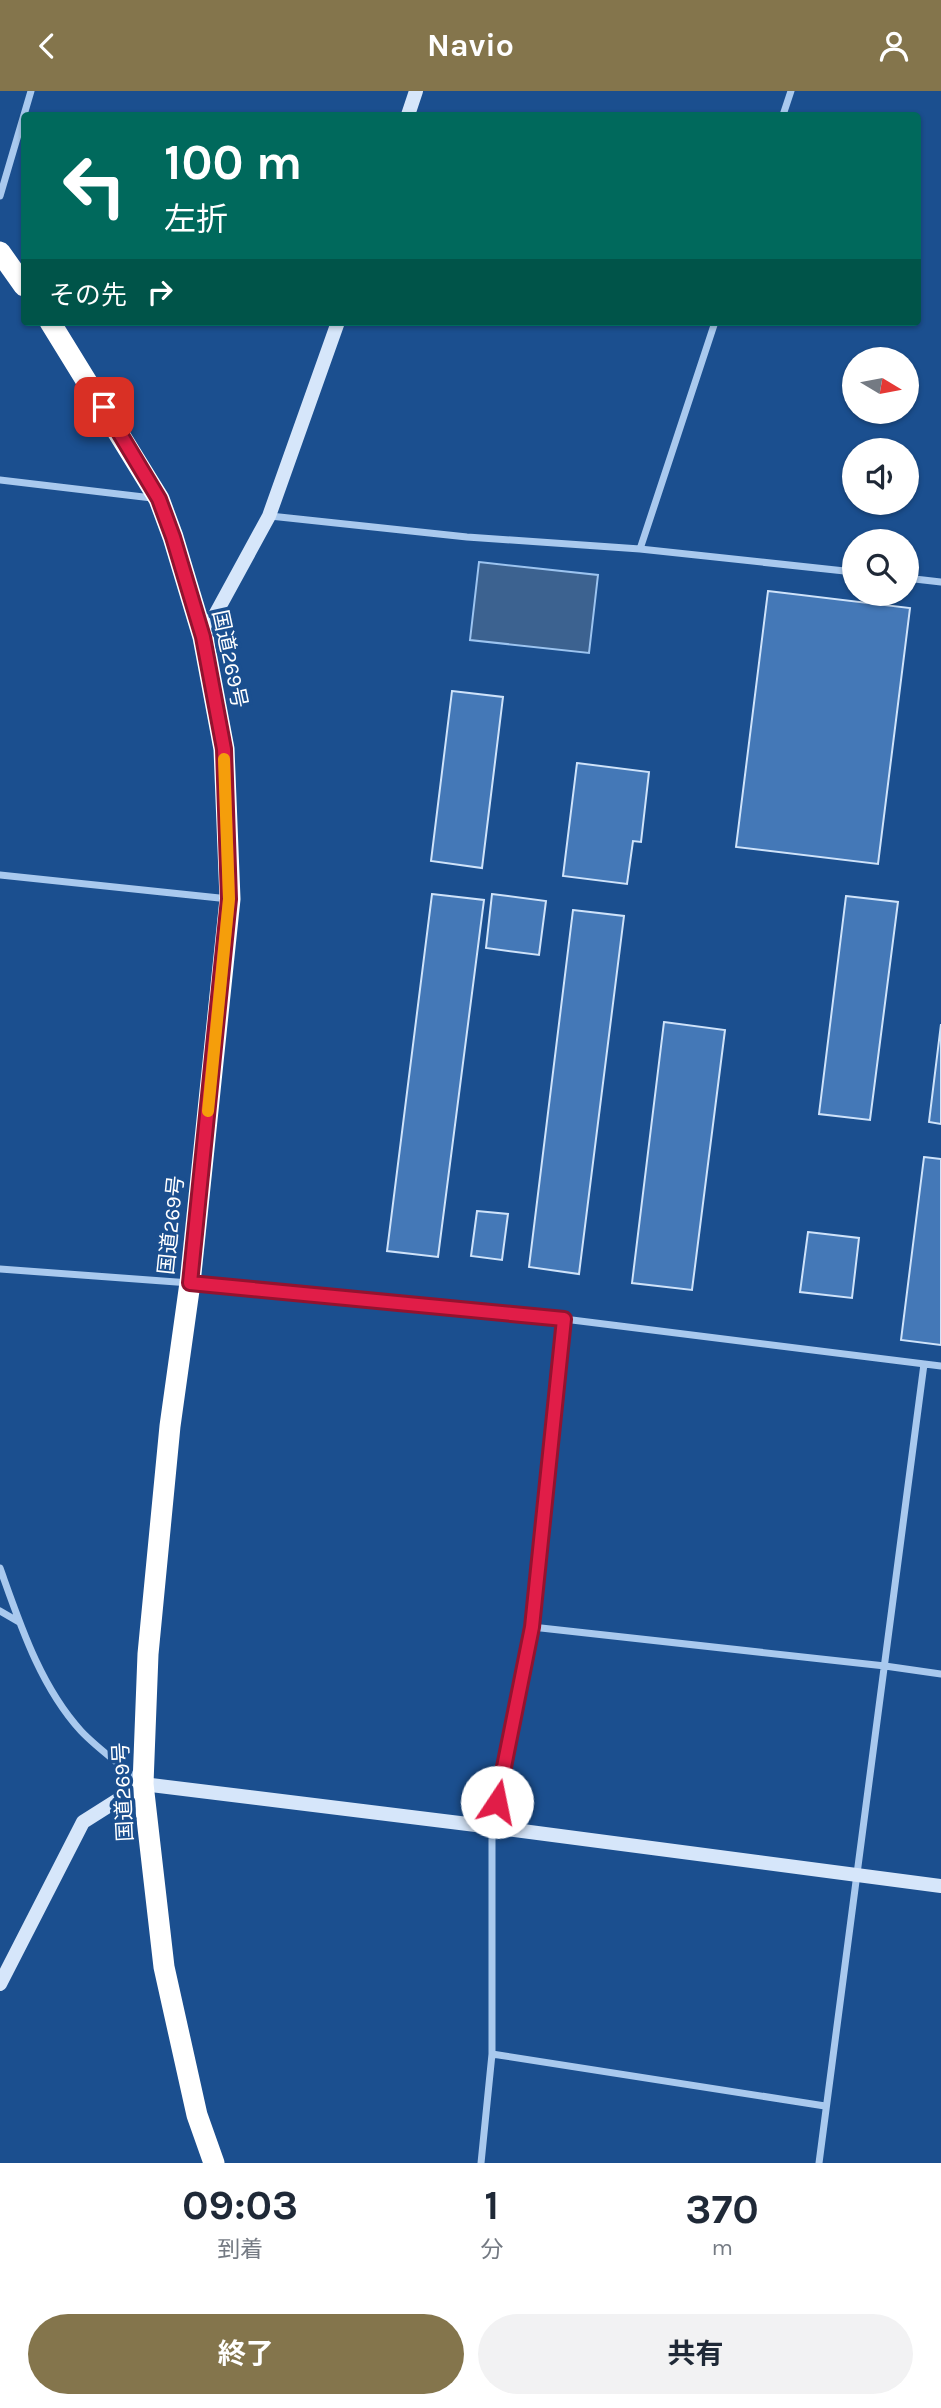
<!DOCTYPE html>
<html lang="ja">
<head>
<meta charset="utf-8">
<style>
  :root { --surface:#fff; --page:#f2f2f3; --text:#1f2937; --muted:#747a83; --accent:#84754c }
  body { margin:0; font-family:Karla,"Noto Sans JP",sans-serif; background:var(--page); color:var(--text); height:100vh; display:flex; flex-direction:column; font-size:26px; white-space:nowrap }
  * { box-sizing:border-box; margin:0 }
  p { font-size:23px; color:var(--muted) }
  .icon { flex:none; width:38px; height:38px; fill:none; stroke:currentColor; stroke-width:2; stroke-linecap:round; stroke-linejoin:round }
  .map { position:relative; height:2072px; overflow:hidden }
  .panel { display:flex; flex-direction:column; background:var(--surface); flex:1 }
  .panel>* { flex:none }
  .banner { position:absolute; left:21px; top:21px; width:900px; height:214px; border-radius:7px; box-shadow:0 2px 5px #0004; background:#00695c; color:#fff; overflow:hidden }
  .needle { width:46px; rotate:100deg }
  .buttons { position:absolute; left:842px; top:256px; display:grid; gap:14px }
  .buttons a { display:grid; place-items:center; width:77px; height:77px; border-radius:50%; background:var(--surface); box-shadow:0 2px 5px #0004; font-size:35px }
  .pin { position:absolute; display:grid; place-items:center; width:60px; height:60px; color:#fff; margin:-30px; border-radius:14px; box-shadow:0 4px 10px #0006 }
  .me { position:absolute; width:77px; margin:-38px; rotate:11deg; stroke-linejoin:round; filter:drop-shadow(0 0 5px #0008) }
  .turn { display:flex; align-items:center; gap:24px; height:147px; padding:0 28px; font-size:32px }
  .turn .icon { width:91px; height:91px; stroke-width:2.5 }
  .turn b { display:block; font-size:49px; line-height:60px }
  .then { display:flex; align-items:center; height:66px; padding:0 28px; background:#0003; gap:14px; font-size:26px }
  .eta { display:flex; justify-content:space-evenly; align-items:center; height:119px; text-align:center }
  .eta b { font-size:42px; font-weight:700; line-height:49px }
  .primary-button { display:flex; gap:14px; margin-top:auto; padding:14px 28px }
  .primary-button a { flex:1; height:80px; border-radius:42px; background:var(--accent); color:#fff; font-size:28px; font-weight:700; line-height:80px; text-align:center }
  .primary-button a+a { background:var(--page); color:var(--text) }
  header { display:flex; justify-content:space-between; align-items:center; height:91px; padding:0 28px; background:var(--accent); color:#fff; font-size:32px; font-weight:700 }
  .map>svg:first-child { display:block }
  .water { fill:#3c6290; stroke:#9cc4f0; stroke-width:2 }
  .building { fill:#4478b7; stroke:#cfe3fa; stroke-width:2 }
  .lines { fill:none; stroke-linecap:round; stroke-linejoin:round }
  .street { stroke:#a9c9ee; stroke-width:7 }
  .secondary { stroke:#d6e6fa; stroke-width:14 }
  .highway { stroke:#fff; stroke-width:21 }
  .route-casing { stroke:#92132f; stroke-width:18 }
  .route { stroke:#e11d48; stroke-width:12 }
  .slow { stroke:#f59e0b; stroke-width:12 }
  .labels { text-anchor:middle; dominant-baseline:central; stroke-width:7; stroke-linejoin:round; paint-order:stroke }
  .street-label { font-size:21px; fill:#fff; stroke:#1b4f8f }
</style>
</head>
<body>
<header><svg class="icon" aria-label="back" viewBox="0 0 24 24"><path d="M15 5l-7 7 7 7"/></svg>Navio<svg class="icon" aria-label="person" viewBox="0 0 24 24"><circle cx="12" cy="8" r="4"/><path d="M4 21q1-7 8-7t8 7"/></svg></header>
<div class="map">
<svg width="941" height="2072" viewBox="0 0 941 2072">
  <rect width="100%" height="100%" fill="#1b4f8f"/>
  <path class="water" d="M 479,471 L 598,484 L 589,562 L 470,549 Z"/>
  <path class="building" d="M 768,500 L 910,517 L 878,773 L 736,756 Z
    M 452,600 L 503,606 L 482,777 L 431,770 Z
    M 577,672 L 649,681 L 641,751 L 633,750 L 627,793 L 563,785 Z
    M 432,803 L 484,809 L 438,1166 L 387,1160 Z
    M 492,803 L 546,810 L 539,864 L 486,857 Z
    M 846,805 L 898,811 L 870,1029 L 819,1023 Z
    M 573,819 L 624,825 L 579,1183 L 529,1176 Z
    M 664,931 L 725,939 L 692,1199 L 632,1192 Z
    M 941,933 L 941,1033 L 929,1031 Z
    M 924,1066 L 941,1068 L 941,1254 L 901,1249 Z
    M 477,1120 L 508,1123 L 502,1169 L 471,1165 Z
    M 808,1141 L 859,1147 L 852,1207 L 800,1201 Z"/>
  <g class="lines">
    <path class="street" d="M 783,24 L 791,0
      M 0,105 L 31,0
      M 0,389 L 152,407
      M 270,425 L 467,446 L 640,458 L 854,481
      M 640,458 L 715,231
      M 906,487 L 941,491
      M 0,784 L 229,808
      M 0,1178 L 190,1192 L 564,1228 L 941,1275
      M 0,1477 C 20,1533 40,1595 81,1640 C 98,1658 120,1673 138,1689
      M 0,1520 L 19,1531
      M 532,1536 L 885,1575 L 941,1583
      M 492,1963 L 825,2015
      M 481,2072 L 492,1963 L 492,1736 L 532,1536 L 564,1228
      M 819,2072 L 924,1273"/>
    <path class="secondary" d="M 408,24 L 416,0
      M 203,546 L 269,425 L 338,231
      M 0,1893 L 83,1731 L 143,1693 L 492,1736 L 941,1795"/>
    <path class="highway" d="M 0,161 L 24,195
      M 50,231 L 159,408 L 173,446 L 203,546 L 224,658 L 230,808 L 190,1192 L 170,1335 L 148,1563 L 143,1693 L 164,1876 L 197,2024 L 214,2072"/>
  </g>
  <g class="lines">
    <g class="route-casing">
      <path id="route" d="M 104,316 L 159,408 L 173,446 L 203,546 L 224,658 L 229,808 L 190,1192 L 564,1228 L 532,1536 L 497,1711"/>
    </g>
    <use href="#route" class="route"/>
    <path class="slow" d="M 208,1020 L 229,808 L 224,668"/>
  </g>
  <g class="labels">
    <g class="street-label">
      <text transform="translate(230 568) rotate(78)">国道269号</text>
      <text transform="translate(171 1134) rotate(-84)">国道269号</text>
      <text transform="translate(123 1701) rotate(-93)">国道269号</text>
    </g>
  </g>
</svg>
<div class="buttons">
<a><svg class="needle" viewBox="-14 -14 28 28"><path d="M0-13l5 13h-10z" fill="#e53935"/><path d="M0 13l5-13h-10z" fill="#747a83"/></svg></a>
<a><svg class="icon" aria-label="sound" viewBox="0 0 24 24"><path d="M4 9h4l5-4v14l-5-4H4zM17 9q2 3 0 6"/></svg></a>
<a><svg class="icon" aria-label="search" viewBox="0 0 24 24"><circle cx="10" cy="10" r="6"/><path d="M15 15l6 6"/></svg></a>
</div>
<div class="pin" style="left:104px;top:316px;background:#d93025"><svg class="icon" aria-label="arrive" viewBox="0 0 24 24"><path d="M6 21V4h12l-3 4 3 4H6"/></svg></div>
<svg class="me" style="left:497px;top:1711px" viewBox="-20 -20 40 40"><circle r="19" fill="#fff"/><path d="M0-13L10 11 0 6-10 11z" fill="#e11d48"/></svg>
<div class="banner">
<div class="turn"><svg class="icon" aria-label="left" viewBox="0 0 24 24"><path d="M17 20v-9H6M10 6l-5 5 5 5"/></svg><div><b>100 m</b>左折</div></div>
<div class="then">その先<svg class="icon" aria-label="right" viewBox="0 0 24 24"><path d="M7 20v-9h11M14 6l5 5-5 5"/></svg></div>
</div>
</div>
<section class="panel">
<div class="eta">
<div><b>09:03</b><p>到着</p></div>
<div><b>1</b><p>分</p></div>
<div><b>370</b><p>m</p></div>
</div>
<div class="primary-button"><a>終了</a><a>共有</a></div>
</section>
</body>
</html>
